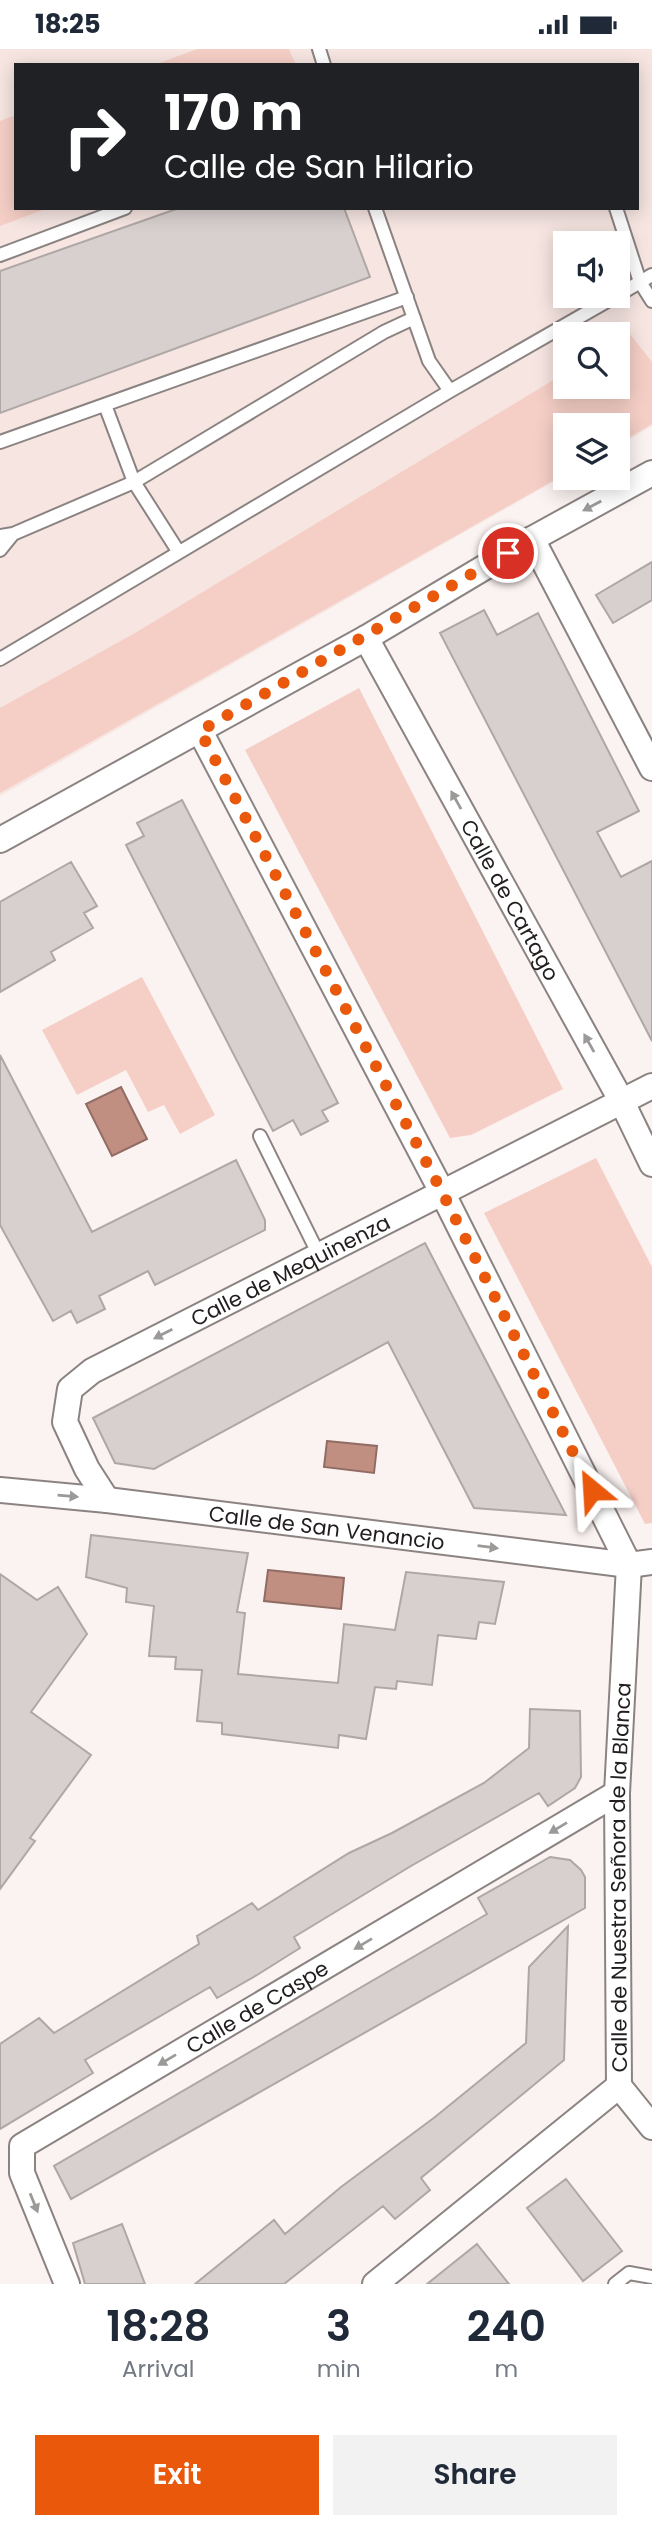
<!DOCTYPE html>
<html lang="en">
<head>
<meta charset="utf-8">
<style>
  :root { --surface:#fff; --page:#f2f2f3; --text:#1f2937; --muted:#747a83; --accent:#ea580c }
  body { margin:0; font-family:Poppins,sans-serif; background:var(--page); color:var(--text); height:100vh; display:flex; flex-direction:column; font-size:26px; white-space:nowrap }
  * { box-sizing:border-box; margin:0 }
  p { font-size:23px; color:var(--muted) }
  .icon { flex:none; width:38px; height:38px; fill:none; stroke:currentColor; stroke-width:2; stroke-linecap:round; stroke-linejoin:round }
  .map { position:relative; height:2235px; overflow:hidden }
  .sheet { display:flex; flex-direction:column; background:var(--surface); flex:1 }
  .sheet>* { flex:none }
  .hud { position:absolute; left:14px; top:14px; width:625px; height:147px; border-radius:0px; box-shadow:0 4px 18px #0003; background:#202124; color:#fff; overflow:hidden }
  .controls { position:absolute; left:553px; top:182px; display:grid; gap:14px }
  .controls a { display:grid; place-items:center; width:77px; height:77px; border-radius:0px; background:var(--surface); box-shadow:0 4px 18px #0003; font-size:35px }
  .pin { position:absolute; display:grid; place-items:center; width:60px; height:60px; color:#fff; margin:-30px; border:4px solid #fff; border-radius:50%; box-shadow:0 2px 7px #0007 }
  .me { position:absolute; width:77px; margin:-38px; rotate:333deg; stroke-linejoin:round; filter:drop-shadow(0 0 5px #0008) }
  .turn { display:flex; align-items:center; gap:24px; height:147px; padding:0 35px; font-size:32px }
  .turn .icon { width:91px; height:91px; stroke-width:2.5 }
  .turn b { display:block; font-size:49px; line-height:60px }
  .eta { display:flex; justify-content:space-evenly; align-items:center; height:119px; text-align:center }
  .eta b { font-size:42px; font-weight:600; line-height:49px }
  .action { display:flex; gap:14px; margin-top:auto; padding:14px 35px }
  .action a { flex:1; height:80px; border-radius:0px; background:var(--accent); color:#fff; font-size:28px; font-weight:600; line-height:80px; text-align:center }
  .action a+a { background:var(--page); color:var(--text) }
  .status { display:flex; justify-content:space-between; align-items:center; height:49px; padding:0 35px; background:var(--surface); direction:ltr }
  .status svg { height:19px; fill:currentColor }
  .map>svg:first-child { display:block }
  .built { fill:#f6e5e1; fill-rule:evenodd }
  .green { fill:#f5cfc6 }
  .water { fill:#c18e82; stroke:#916c64; stroke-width:2 }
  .building { fill:#d8d0ce; stroke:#afa7a5; stroke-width:2 }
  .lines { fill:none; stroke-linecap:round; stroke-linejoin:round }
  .service-casing { stroke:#8b8381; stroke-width:16 }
  .minor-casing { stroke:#8b8381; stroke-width:28 }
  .service { stroke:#fff; stroke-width:12 }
  .minor { stroke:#fff; stroke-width:24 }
  .oneway { fill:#9b9a99 }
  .route { stroke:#ea580c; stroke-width:12; stroke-dasharray:0 21.6 }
  .labels { text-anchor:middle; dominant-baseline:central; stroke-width:6; stroke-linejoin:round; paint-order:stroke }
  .street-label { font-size:21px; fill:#211e1d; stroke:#fff }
</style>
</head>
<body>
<div class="status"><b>18:25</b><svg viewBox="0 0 49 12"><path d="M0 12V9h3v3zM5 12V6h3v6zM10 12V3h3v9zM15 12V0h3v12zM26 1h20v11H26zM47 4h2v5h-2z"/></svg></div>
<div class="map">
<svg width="652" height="2235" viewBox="0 0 652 2235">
  <rect width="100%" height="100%" fill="#fbf3f1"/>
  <path class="built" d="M 0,0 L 652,0 L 652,377 L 618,397 L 618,376 L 565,376 L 565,426 L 0,747 ZM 16,16 L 637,16 L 637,159 L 16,159 ZM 565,194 L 618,194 L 618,247 L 565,247 ZM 565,285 L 618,285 L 618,338 L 565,338 Z"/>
  <path class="green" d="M 197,0 L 289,0 L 296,16 L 154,16 Z
    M 16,66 L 16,159 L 48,159 L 0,177 L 0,72 Z
    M 630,285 L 652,313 L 652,375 L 618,395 L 618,376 L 565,376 L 565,425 L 0,744 L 0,659 L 135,584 L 565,324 L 565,338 L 618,338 L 618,292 Z
    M 359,639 L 563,1040 L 471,1086 L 450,1089 L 245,701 Z
    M 142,928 L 215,1066 L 180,1085 L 164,1056 L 148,1063 L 126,1021 L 77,1046 L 42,981 Z
    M 596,1109 L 652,1218 L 652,1474 L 645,1475 L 484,1164 Z"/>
  <path class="water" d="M 121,1038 L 147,1090 L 112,1107 L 86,1055 Z
    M 327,1392 L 377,1397 L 374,1424 L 324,1418 Z
    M 268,1521 L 344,1529 L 341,1560 L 264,1552 Z"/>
  <path class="building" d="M 179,159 L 344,159 L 370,228 L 0,364 L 0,222 Z
    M 652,513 L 652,551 L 613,574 L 596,546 Z
    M 484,561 L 497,586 L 538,564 L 639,762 L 597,783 L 621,828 L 652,812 L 652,992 L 440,584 Z
    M 182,751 L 338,1054 L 322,1062 L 328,1072 L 301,1086 L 293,1071 L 273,1082 L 126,796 L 144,787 L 137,774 Z
    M 71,813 L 97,857 L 84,864 L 93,879 L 51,903 L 55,911 L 0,943 L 0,853 Z
    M 0,1006 L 92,1183 L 236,1111 L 265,1171 L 265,1181 L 155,1236 L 148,1222 L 99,1247 L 105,1260 L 77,1274 L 71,1262 L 53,1272 L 0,1176 Z
    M 425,1194 L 566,1466 L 474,1459 L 388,1293 L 154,1420 L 115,1414 L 93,1369 Z
    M 91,1486 L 248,1504 L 237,1563 L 245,1564 L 238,1625 L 338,1634 L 344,1575 L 395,1581 L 406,1523 L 504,1533 L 495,1575 L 479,1573 L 476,1590 L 438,1586 L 432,1636 L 397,1632 L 396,1640 L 375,1638 L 366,1690 L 339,1686 L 338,1699 L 222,1685 L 222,1674 L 197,1672 L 202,1621 L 175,1620 L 176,1608 L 149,1607 L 154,1557 L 126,1553 L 127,1539 L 86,1528 Z
    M 0,1525 L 37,1551 L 58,1538 L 87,1585 L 31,1663 L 91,1706 L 30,1789 L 35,1792 L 0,1840 Z
    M 530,1660 L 580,1662 L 581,1728 L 575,1739 L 548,1757 L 539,1744 L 411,1817 L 294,1888 L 300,1899 L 257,1926 L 217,1949 L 210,1938 L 85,2011 L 93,2024 L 0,2080 L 0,1995 L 39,1969 L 54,1984 L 199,1895 L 197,1887 L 252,1854 L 258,1861 L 349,1804 L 392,1784 L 484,1734 L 529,1699 Z
    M 550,1808 L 570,1811 L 581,1821 L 585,1828 L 585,1859 L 71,2150 L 54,2117 L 487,1865 L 478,1849 Z
    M 568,1877 L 564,2011 L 421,2129 L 430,2141 L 395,2170 L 383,2157 L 284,2235 L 195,2235 L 274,2171 L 285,2185 L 341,2138 L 435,2068 L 526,1994 L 529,1918 Z
    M 566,2130 L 622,2202 L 583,2232 L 527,2159 Z
    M 122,2175 L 145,2235 L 85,2235 L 73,2194 Z
    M 477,2195 L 509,2235 L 427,2235 Z"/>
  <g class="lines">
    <g class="service-casing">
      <path id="service" d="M 319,0 L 324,16
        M 375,159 L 429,312 L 450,342
        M 616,159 L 640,233 L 652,252
        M 0,206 L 125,159
        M 618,246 L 652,226
        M 105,356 L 134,433 L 178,502
        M 0,393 L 407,248
        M 0,487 L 13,485 L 134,433 L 384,283 L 414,269
        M 0,501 L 13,485
        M 0,610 L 450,342 L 616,247
        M 260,1087 L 319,1206
        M 615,2235 L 629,2224 L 652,2228"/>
    </g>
    <g class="minor-casing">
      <g id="minor">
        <path d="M 532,490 L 652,719"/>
        <path id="s1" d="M 366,589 L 622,1053 L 652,1115"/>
        <path d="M 200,682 L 442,1143 L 629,1516"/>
        <path d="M 0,791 L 366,589 L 532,490 L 652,424"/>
        <path id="s2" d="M 0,1441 L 107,1451 L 629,1516 L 652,1513"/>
        <path id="s3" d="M 107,1451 L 87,1420 L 65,1373 L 70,1340 L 92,1322 L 652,1037"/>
        <path d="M 619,2037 L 652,2078"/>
        <path id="s4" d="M 67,2235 L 22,2124 L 22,2097 L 617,1744"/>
        <path id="s5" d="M 375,2235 L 619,2037 L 617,1744 L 629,1516"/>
      </g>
    </g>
    <use href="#service" class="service"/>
    <use href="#minor" class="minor"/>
  </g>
  <defs><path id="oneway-solid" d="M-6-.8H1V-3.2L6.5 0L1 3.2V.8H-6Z" transform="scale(1.75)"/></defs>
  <g class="oneway">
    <use href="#oneway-solid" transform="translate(592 457) rotate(152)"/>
    <use href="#oneway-solid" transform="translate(456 751) rotate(-119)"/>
    <use href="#oneway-solid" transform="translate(589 994) rotate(-119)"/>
    <use href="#oneway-solid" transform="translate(163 1285) rotate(153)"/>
    <use href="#oneway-solid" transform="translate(68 1447) rotate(5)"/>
    <use href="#oneway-solid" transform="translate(488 1498) rotate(7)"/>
    <use href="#oneway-solid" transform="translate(558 1779) rotate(149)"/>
    <use href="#oneway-solid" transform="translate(363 1895) rotate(149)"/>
    <use href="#oneway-solid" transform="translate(167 2011) rotate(149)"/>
    <use href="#oneway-solid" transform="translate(34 2154) rotate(68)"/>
  </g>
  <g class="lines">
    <path class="route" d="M 508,504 L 200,682 L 442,1143 L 592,1441"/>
  </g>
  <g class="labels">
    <g class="street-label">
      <text stroke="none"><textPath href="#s1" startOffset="299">Calle de Cartago</textPath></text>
      <text stroke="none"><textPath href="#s3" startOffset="373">Calle de Mequinenza</textPath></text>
      <text stroke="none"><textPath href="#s2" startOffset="329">Calle de San Venancio</textPath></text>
      <text stroke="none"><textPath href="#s5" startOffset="523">Calle de Nuestra Señora de la Blanca</textPath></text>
      <text stroke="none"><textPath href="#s4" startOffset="420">Calle de Caspe</textPath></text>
    </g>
  </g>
</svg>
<div class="controls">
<a><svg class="icon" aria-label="sound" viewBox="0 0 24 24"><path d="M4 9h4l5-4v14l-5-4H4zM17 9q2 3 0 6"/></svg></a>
<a><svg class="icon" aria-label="search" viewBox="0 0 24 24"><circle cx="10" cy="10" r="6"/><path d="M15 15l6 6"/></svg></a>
<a><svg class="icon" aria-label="layers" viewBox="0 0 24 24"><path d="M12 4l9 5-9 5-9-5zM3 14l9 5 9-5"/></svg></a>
</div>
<div class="pin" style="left:508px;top:504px;background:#d93025"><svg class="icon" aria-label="arrive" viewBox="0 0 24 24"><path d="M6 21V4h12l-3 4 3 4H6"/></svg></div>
<svg class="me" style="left:592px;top:1441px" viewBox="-20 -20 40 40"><path d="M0-17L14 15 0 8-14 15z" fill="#ea580c" stroke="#fff" stroke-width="4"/></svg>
<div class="hud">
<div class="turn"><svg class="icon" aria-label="right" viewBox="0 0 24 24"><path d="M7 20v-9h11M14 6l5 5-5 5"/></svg><div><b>170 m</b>Calle de San Hilario</div></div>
</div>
</div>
<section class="sheet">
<div class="eta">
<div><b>18:28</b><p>Arrival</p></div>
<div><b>3</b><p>min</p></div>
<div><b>240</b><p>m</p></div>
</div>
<div class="action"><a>Exit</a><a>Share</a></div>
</section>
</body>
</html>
